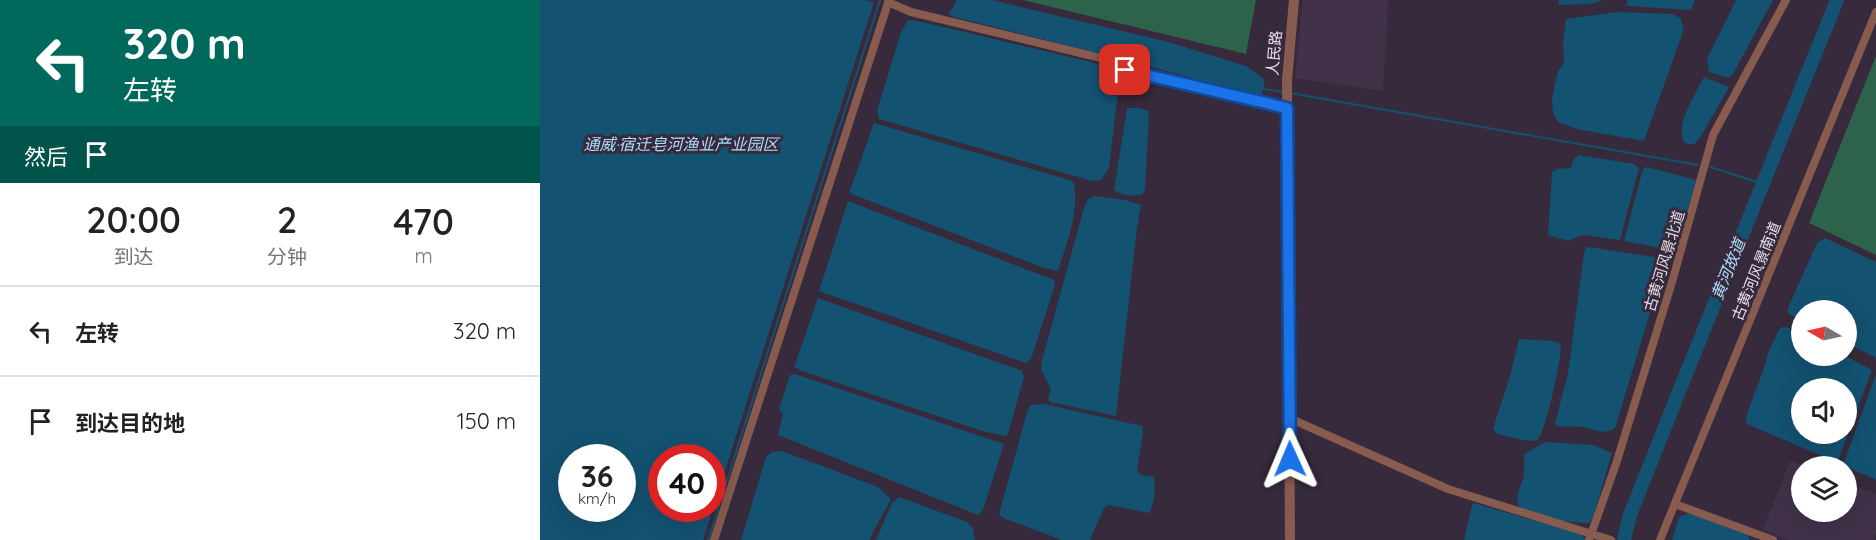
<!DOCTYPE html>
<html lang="zh">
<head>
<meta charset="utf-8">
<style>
  :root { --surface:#fff; --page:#f6f6f6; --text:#222; --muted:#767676; --line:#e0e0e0 }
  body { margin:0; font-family:Quicksand,"Noto Sans SC",sans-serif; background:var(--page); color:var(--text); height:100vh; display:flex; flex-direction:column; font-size:22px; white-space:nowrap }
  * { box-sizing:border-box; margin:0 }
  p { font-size:20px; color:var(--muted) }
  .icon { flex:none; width:33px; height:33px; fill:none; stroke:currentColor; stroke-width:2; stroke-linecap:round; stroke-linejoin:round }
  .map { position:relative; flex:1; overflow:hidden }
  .sheet { display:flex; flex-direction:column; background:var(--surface); width:540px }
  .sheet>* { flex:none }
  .guide { background:#00695c; color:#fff; overflow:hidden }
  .needle { width:39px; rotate:279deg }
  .fabs { position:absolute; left:1251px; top:300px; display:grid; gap:12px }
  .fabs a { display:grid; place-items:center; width:66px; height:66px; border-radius:50%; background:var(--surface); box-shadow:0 6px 24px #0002; font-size:30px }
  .speed { position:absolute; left:18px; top:444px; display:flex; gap:12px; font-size:30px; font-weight:700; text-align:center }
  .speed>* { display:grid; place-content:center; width:78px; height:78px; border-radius:50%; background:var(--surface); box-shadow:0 6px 24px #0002; line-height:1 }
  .speed small { font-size:15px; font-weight:400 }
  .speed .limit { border:9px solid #d22; background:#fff; color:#111 }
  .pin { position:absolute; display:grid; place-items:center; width:51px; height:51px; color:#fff; margin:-26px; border-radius:12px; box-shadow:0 3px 9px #0006 }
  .me { position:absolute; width:66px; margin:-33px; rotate:359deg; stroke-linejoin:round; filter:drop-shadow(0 0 4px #0008) }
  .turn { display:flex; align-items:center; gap:21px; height:126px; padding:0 24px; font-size:27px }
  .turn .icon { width:78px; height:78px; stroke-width:2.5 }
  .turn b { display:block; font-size:42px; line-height:51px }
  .then { display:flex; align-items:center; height:57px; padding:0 24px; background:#0003; gap:12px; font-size:22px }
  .eta { display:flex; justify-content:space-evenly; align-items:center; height:102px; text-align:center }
  .eta b { font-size:36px; font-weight:600; line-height:42px }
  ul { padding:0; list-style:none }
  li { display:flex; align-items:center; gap:18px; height:90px; padding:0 24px; border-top:2px solid var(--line) }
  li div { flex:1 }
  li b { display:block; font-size:22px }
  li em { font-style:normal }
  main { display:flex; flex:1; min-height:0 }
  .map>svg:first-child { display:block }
  .built { fill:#413249 }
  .green { fill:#2d634a }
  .water { fill:#135271; fill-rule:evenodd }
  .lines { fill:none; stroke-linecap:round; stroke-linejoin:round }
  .stream { stroke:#135271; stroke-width:2 }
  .river { stroke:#135271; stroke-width:14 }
  .minor { stroke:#885b4f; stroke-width:8 }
  .tertiary { stroke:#885b4f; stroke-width:10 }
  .route-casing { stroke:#114b97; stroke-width:15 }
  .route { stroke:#1a73e8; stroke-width:10 }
  .labels { text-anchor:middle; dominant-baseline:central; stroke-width:6; stroke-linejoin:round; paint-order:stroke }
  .street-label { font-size:15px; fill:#e5dde9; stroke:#362a3c }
  .water-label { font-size:16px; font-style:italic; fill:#addefc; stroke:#362a3c }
</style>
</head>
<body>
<main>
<section class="sheet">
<div class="guide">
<div class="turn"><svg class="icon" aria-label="left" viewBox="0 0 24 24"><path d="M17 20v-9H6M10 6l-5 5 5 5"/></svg><div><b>320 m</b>左转</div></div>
<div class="then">然后<svg class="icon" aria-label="arrive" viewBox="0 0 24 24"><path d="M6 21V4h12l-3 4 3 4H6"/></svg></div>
</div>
<div class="eta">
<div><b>20:00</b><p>到达</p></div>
<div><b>2</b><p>分钟</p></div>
<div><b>470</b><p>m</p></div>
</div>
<ul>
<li><svg class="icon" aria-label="left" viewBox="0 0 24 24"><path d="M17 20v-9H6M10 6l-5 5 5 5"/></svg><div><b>左转</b></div><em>320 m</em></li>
<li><svg class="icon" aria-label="arrive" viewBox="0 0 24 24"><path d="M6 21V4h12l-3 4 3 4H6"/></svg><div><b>到达目的地</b></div><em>150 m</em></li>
</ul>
</section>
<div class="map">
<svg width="1336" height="540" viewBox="0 0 1336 540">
  <rect width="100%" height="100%" fill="#362a3c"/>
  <path class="built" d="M 763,0 L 848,0 L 843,91 L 755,78 Z
    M 1250,461 L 1265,466 L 1262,466 L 1262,512 L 1306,512 L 1307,482 L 1336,494 L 1336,533 L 1333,540 L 1250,540 L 1223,530 Z"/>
  <path class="green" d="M 483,0 L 716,0 L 706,54 Z
    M 1336,56 L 1336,255 L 1269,223 Z"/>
  <path class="water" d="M 0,0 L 324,0 L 334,2 L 163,540 L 0,540 ZM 32,458 L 82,458 L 82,508 L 32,508 ZM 122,458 L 172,458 L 172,508 L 122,508 Z
    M 417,0 L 451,0 L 625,41 L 706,66 L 725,80 L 721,97 L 598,63 L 414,17 L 409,14 Z
    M 1019,0 L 1063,0 L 1051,4 L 1018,5 Z
    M 1087,0 L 1155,0 L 1151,10 L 1087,6 Z
    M 1196,0 L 1233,0 L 1193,74 L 1189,78 L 1169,72 L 1167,59 Z
    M 1077,12 L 1133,14 L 1140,18 L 1144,29 L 1104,141 L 1036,129 L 1018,122 L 1013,113 L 1012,98 L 1018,71 L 1024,63 L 1023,42 L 1026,19 Z
    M 368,20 L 382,22 L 568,66 L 576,73 L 579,83 L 569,168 L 561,180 L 552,181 L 339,119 L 337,111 L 361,32 Z
    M 1164,77 L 1189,87 L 1160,138 L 1154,144 L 1148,144 L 1143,141 C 1137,120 1155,95 1164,77 Z
    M 587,108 L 599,108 L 608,111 L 609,117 L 605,190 L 602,194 C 592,197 583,196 574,190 Z
    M 334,123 L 533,181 C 541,208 526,245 518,271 L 504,268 L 309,193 Z
    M 1039,155 L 1094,164 L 1099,168 L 1080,240 L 1043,235 L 1028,241 L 1008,235 L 1012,172 L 1017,169 L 1031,168 L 1033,160 Z
    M 1107,167 L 1156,180 L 1138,245 L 1127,249 L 1084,241 L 1102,172 L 1104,168 Z
    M 555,196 L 585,200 L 601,205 L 597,228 L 576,416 L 510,402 L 508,398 L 511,390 L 501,369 L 502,360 L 544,208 L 548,199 Z
    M 308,201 L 514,280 L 515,285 L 491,359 L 486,363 L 279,291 Z
    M 1285,238 L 1336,262 L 1336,358 L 1307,343 L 1306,310 L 1262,310 L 1261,321 L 1248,313 L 1248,308 L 1277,243 Z
    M 1049,247 L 1114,257 L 1123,262 L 1124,267 L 1075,428 C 1062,436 1056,429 1042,427 C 1034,426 1026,427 1018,426 L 1015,423 L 1028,373 L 1044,253 L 1046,248 Z
    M 278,298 L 482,371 L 484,377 L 468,434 L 464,436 L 446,432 L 262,371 L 254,367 Z
    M 1242,327 L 1246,327 L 1261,334 L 1262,356 L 1305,356 L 1332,370 L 1298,461 L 1294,461 L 1209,425 L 1206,422 L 1206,417 L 1225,365 L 1228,353 L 1239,330 ZM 1262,388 L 1306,388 L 1306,434 L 1262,434 Z
    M 979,339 L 1013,341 L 1019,343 L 1021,348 C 1020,362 1006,434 997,440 C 992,443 962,436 956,433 L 953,428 L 970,376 Z
    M 255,374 L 464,444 L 443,510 L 438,515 L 238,435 L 243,414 L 239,409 L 250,375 Z
    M 1335,377 L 1336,377 L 1336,480 L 1303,465 Z
    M 504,404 L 602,426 L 603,432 L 597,470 L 601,475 L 614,477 L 615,495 L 610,513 L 569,505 L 564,508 L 550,540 L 522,540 L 463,518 L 459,514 L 488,409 L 491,405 Z
    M 1005,442 L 1054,445 L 1072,453 L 1054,514 L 1049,523 L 1018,521 L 979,508 L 977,496 L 984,476 L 984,454 Z
    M 242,451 L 338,487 L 351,499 L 329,540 L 201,540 L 226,457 L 232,452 Z
    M 359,497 L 427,522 L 433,528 L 435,540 L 336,540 L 352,503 Z
    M 934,503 L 1040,534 L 1047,540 L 924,540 L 932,505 Z
    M 1147,514 L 1155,514 L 1207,533 L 1210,540 L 1132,540 L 1139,518 L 1141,516 Z"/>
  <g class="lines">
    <path class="stream" d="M 723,89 L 744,92
      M 750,93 L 1158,165
      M 1170,167 L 1223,184
      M 168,540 L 340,0"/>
    <path class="river" d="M 1084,540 L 1090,515 L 1138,394 L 1297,0"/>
    <path class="minor" d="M 348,2 L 371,12 L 573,61 L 588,72 L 642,82 L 747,108
      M 749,418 L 908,489 L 1071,540
      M 1135,504 L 1233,540
      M 174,540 L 349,0
      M 1049,540 L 1076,464 L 1132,282 L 1173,135 L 1246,0
      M 1120,540 L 1336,12"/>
    <path class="tertiary" d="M 750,540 L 747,80 L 754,0"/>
  </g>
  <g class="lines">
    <g class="route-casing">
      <path id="route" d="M 585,70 L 747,108 L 750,459"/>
    </g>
    <use href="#route" class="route"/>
  </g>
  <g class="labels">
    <g class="street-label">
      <text transform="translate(734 53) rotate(-85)">人民路</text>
      <text transform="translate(1124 261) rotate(-73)">古黄河风景北道</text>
      <text transform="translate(1216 271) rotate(-68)">古黄河风景南道</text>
    </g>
    <g class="water-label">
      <text x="141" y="144">通威·宿迁皂河渔业产业园区</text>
      <text transform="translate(1188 269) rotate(-68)">黄河故道</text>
    </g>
  </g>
</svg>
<div class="fabs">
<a><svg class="needle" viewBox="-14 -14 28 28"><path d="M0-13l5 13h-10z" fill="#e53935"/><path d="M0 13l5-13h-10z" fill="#767676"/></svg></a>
<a><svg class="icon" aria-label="sound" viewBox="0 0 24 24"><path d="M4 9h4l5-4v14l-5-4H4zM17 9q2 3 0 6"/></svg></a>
<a><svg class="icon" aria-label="layers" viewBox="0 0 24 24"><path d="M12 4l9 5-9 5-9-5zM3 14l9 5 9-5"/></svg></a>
</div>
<div class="speed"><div>36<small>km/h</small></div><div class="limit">40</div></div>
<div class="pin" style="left:585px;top:70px;background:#d93025"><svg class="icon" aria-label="arrive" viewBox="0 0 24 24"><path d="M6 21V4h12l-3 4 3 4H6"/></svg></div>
<svg class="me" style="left:750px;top:459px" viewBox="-20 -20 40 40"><path d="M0-17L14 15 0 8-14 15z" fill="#1a73e8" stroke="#fff" stroke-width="4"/></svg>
</div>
</main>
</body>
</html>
